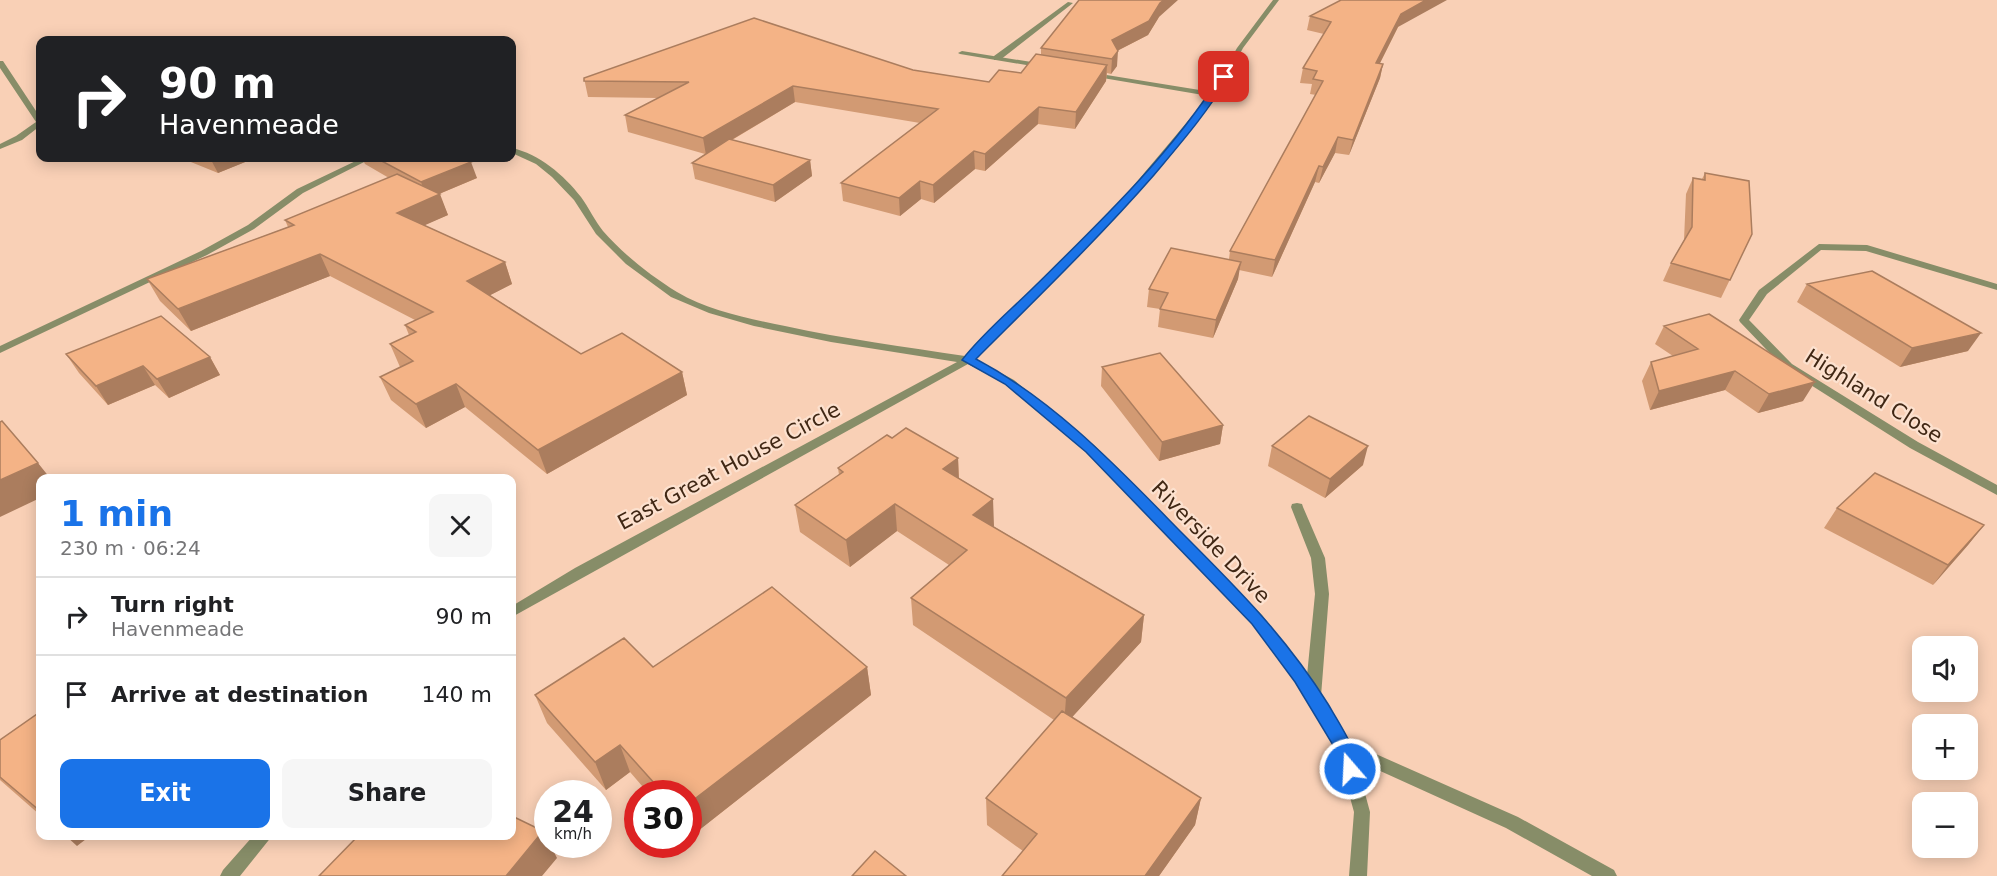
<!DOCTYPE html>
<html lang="en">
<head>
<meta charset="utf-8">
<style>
  :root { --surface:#fff; --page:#f6f6f6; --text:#202124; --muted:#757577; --line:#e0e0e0; --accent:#1a73e8 }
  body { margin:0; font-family:"DejaVu Sans",sans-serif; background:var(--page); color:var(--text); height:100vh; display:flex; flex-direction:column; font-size:22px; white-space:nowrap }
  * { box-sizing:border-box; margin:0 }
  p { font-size:20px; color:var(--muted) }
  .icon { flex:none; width:33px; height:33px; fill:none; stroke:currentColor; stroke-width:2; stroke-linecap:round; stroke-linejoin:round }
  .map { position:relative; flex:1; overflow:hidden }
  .details { position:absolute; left:36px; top:474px; width:480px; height:366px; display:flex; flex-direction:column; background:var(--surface); border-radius:12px; box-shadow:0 3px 15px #0003 }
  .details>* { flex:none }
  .hud { position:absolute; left:36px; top:36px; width:480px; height:126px; border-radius:12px; box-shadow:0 3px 15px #0003; background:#202124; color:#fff; overflow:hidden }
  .buttons { position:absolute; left:1912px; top:636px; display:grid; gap:12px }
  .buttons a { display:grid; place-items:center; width:66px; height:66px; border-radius:12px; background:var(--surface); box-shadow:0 3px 15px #0003; font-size:30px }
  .speed { position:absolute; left:534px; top:780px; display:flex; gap:12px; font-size:30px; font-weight:700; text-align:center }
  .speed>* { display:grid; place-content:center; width:78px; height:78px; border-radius:50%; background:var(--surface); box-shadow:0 3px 15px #0003; line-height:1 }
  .speed small { font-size:15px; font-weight:400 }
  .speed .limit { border:9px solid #d22; background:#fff; color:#111 }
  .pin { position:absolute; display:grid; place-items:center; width:51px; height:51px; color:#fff; margin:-26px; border-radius:12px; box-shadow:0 3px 9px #0006 }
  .me { position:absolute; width:66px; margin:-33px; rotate:341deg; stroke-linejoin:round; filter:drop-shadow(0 0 4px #0008) }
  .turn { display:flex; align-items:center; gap:21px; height:126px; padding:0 24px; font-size:27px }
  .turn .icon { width:78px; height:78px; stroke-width:2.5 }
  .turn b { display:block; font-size:42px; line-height:51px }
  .round { display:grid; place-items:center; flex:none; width:63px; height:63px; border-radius:12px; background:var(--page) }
  .head { display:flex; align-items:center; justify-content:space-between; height:102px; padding:0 24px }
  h1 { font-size:36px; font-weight:700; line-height:45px; color:var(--accent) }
  .action { display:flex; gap:12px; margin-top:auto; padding:12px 24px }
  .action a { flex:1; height:69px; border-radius:12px; background:var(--accent); color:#fff; font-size:24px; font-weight:700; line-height:69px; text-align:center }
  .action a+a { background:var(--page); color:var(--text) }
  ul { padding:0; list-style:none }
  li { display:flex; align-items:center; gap:18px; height:78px; padding:0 24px; border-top:2px solid var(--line) }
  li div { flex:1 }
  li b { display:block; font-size:22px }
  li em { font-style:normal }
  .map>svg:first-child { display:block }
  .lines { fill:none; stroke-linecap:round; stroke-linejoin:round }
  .service { fill:#878d68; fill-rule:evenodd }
  .minor { fill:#878d68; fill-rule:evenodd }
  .wall { fill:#d29a73 }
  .shaded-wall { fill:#ab7d5e }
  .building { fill:#f4b386; stroke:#ab7d5e; stroke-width:1.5 }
  .route { fill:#1a73e8; stroke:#114b97; stroke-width:1.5 }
  .labels { text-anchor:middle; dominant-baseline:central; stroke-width:4.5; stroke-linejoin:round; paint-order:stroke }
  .street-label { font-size:21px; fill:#402714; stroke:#fce1cf }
</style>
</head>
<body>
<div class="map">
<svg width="1997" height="876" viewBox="0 0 1997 876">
  <rect width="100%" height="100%" fill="#f9d0b6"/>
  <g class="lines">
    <path class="service" d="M 1068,2 L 1073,3 L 1000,60 L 994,60 L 994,56 Z
      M 1297,503 L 1302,504 L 1303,507 L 1325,558 L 1329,594 L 1321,696 L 1318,700 L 1313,702 L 1308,700 L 1305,696 L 1315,594 L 1311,558 L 1291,507 L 1292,504 Z"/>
    <path class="minor" d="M 1273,0 L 1279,0 L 1243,48 L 1217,97 L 1175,149 L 1119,214 L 975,359 L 1014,380 L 1095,446 L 1262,615 L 1307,673 L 1351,743 L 1518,817 L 1614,870 L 1617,876 L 1592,876 L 1506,828 L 1356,760 L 1370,812 L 1367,876 L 1349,876 L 1354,812 L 1337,750 L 1297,681 L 1252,623 L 1087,452 L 1006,384 L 968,364 L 512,617 L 512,606 L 575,568 L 957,362 L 831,342 L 754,326 L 709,313 L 671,297 L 626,264 L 596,234 L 574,200 L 552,177 L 536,164 L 512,153 L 512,148 C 539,154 564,175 581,197 C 589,208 595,221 603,231 C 624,255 651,276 677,292 C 709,311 750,319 785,326 C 845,339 905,347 965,356 L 1113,210 L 1209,96 L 1091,76 L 1088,76 L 1088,72 L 1212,92 L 1237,48 Z
      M 962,51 L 1044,64 L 1048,66 L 1044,68 L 960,54 L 958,53 Z
      M 0,61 L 3,61 L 40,117 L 40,126 L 22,140 L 0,149 L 0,144 L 16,136 L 36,122 L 0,68 Z
      M 362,158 L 372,158 L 303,193 L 254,229 L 207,255 L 0,353 L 0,346 L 201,251 L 248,225 L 297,189 Z
      M 1819,244 L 1867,245 L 1997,284 L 1997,290 L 1866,251 L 1821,250 L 1767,294 L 1749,320 L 1792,364 L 1918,442 L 1997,485 L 1997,495 L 1910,448 L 1784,368 L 1740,322 L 1739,320 L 1759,290 Z
      M 253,836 L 272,836 L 240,876 L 220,876 L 223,870 Z"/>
  </g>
  <path class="wall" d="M 1310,16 L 1398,27 L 1380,63 L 1383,64 L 1380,78 L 1349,155 L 1335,153 L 1319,183 L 1315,182 L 1272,277 L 1239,270 L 1238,279 L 1213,338 L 1158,327 L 1160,309 L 1147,307 L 1149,289 L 1229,259 L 1230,251 L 1316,95 L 1310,94 L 1312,84 L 1300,83 L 1303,68 L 1324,34 L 1307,30 Z
    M 1159,17 L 1148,35 L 1117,51 L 1117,66 L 1111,74 L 1107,73 L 1106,81 L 1075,129 L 1038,124 L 985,171 L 975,169 L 934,203 L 921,199 L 900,216 L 843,201 L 841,183 L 920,123 L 795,102 L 732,140 L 810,160 L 812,176 L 775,202 L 695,179 L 692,163 L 705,154 L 628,132 L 625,115 L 658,98 L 588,97 L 584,78 L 913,70 L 989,82 L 1021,73 L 1041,55 L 1041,48 Z
    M 181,158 L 255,158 L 218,173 Z
    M 362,158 L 462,158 L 477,178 L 439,194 L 448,215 L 424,225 L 505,262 L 512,284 L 490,295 L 581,354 L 682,372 L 687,395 L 547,474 L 465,407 L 426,428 L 391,400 L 380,377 L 400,367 L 390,344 L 409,335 L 405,325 L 415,320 L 330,276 L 191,331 L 160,301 L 147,279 L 288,227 L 285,220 L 389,178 L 365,164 Z
    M 1705,173 L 1752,234 L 1721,298 L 1663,281 L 1671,263 L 1684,240 L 1686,194 L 1693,178 L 1702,179 Z
    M 1807,284 L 1968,351 L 1900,367 L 1797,302 Z
    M 1664,326 L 1803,401 L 1758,413 L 1725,390 L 1650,410 L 1642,381 L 1651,362 L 1673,356 L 1655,344 Z
    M 66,354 L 210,357 L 220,375 L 169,398 L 155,385 L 108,405 L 79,373 Z
    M 1102,367 L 1223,425 L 1220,444 L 1159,461 L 1101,386 Z
    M 892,438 L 958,458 L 959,478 L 993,499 L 993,526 L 1144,615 L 1141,642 L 1072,717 L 1201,798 L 1195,825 L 1159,876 L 1002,876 L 1023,851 L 987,825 L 986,798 L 1054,720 L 913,625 L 911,598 L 949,565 L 897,531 L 850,567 L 800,532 L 795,505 L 839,475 L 838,468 Z
    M 1272,446 L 1363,465 L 1325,498 L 1268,466 Z
    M 1837,508 L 1984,525 L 1968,545 L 1933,585 L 1824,528 Z
    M 653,667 L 867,667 L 871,695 L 689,838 L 688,794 L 649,794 L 630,772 L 606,790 L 547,723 L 535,695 Z
    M 40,712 L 40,815 L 0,780 L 0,740 Z"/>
  <path class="shaded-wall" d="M 1164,0 L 1178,0 L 1159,17 L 1148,35 L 1111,54 L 1112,40 Z
    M 1426,0 L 1447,0 L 1398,27 L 1373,77 L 1376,63 L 1401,14 Z
    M 1118,51 L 1117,66 L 1111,74 L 1112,59 Z
    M 1383,64 L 1380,78 L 1349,155 L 1353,140 Z
    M 1107,65 L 1106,81 L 1075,129 L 1076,112 Z
    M 793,86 L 795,102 L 706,155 L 703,138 Z
    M 1039,107 L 1038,124 L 985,171 L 985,154 Z
    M 1338,137 L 1335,153 L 1319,183 L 1323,167 Z
    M 974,151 L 975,169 L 934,203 L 933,185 Z
    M 210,158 L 255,158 L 218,173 Z
    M 810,160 L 812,176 L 775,202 L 773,185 Z
    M 471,162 L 477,178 L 427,199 L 421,182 Z
    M 1319,166 L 1315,182 L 1272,277 L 1275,260 Z
    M 920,181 L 921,199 L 900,216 L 899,198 Z
    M 440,194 L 448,215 L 405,234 L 397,213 Z
    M 320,254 L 330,276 L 191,331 L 178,309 Z
    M 505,262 L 512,284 L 475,303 L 467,281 Z
    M 1241,262 L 1238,279 L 1213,338 L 1216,320 Z
    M 1981,333 L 1968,351 L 1900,367 L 1912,348 Z
    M 210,357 L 220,375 L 169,398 L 157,379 Z
    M 143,366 L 155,385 L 108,405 L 96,386 Z
    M 1735,371 L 1725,390 L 1650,410 L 1659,391 Z
    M 682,372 L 687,395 L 547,474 L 538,450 Z
    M 1815,382 L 1803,401 L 1758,413 L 1769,394 Z
    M 456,384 L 465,407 L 426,428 L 416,404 Z
    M 1223,425 L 1220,444 L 1159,461 L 1162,442 Z
    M 1368,446 L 1363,465 L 1325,498 L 1330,479 Z
    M 958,458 L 959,485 L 943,469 Z
    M 38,463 L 50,478 L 40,478 L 40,498 L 0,517 L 0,480 Z
    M 993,499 L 994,526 L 973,542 L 973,515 Z
    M 895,504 L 897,531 L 850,567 L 846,540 Z
    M 1984,525 L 1968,545 L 1933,585 L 1948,565 Z
    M 1144,615 L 1141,642 L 1064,726 L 1066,698 Z
    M 867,667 L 871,695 L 689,838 L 688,804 Z
    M 620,745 L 630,772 L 606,790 L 595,762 Z
    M 1201,798 L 1195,825 L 1159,876 L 1145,876 Z
    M 543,831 L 548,839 L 548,844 L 550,844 L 557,858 L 542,876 L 506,876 Z
    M 66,836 L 90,836 L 77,846 Z"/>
  <path class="building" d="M 1079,0 L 1164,0 L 1160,3 L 1149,21 L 1112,40 L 1118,51 L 1112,59 L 1041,48 Z
    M 1341,0 L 1426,0 L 1401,14 L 1376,63 L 1383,64 L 1353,140 L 1338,137 L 1323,167 L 1319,166 L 1275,260 L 1230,251 L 1323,81 L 1313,79 L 1317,71 L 1303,68 L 1331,22 L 1310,16 Z
    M 754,18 L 913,70 L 989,82 L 999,70 L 1021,73 L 1036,54 L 1107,65 L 1076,112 L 1039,107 L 985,154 L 974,151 L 933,185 L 920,181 L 899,198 L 841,183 L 938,109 L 793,86 L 703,138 L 625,115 L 689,82 L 584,81 L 584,78 Z
    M 729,139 L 810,160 L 773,185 L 692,163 Z
    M 376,158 L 462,158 L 471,162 L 421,182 Z
    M 1705,173 L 1749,181 L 1752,234 L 1730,280 L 1671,263 L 1692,227 L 1693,178 L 1705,180 Z
    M 397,174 L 440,194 L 397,213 L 505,262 L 467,281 L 581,354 L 622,333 L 682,372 L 538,450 L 456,384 L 416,404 L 380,377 L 413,361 L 390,344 L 416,332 L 405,325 L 433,312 L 320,254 L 178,309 L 147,279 L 294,225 L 285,220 Z
    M 1171,248 L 1241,262 L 1216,320 L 1160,309 L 1168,293 L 1149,289 Z
    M 1872,271 L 1981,333 L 1912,348 L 1807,284 Z
    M 1709,314 L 1815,382 L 1769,394 L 1735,371 L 1659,391 L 1651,362 L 1698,349 L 1664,326 Z
    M 161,316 L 210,357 L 157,379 L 143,366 L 96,386 L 66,354 Z
    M 1160,353 L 1223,425 L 1162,442 L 1102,367 Z
    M 1309,416 L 1368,446 L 1330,479 L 1272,446 Z
    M 2,421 L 38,463 L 0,480 L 0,422 Z
    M 906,428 L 958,458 L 943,469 L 993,499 L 973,515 L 1144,615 L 1066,698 L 911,598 L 967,550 L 895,504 L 846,540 L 795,505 L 843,472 L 838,468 L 887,435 L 892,438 Z
    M 1875,473 L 1984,525 L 1948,565 L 1837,508 Z
    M 772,587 L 867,667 L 688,804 L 688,794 L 664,794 L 620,745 L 595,762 L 535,695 L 624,638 L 653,667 Z
    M 1062,711 L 1201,798 L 1145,876 L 1002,876 L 1037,834 L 986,798 Z
    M 40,712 L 40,811 L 0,777 L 0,740 Z
    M 512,816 L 543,831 L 506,876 L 319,876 L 358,836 L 512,836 Z
    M 875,851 L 906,876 L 852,876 Z"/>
  <path class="route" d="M 1221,75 L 1228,77 C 1208,112 1180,144 1154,175 C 1098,239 1036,299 976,359 C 1057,402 1120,470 1184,535 C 1239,590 1286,637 1328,704 C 1341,726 1353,744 1360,769 L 1357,775 L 1350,777 L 1344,775 L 1336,750 L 1295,682 L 1252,624 L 1086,452 L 1005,384 L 962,360 C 983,333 1012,309 1036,285 C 1102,220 1171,154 1221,75 Z"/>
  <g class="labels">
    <g class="street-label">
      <text transform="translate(1874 396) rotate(32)">Highland Close</text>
      <text transform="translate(729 466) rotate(-28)">East Great House Circle</text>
      <text transform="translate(1211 542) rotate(46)">Riverside Drive</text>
    </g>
  </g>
</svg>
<div class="buttons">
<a><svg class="icon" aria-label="sound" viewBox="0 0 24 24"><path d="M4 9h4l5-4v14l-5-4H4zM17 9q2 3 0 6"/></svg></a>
<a>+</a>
<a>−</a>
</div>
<div class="speed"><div>24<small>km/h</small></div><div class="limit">30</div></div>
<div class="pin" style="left:1224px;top:77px;background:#d93025"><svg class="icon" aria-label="arrive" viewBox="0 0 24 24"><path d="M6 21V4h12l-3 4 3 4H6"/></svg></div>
<svg class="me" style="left:1350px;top:769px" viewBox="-20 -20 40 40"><circle r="17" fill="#1a73e8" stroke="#fff" stroke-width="3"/><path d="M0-11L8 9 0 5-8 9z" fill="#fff"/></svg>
<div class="hud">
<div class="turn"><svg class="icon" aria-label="right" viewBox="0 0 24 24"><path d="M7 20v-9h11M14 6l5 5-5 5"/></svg><div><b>90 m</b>Havenmeade</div></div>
</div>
<section class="details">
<div class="head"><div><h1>1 min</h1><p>230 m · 06:24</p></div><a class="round"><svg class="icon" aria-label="close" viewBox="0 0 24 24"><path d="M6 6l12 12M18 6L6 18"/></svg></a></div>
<ul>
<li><svg class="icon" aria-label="right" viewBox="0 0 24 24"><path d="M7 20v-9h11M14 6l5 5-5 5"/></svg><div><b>Turn right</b><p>Havenmeade</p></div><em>90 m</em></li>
<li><svg class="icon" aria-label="arrive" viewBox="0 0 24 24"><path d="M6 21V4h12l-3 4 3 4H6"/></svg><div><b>Arrive at destination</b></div><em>140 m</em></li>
</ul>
<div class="action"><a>Exit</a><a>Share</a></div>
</section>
</div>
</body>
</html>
